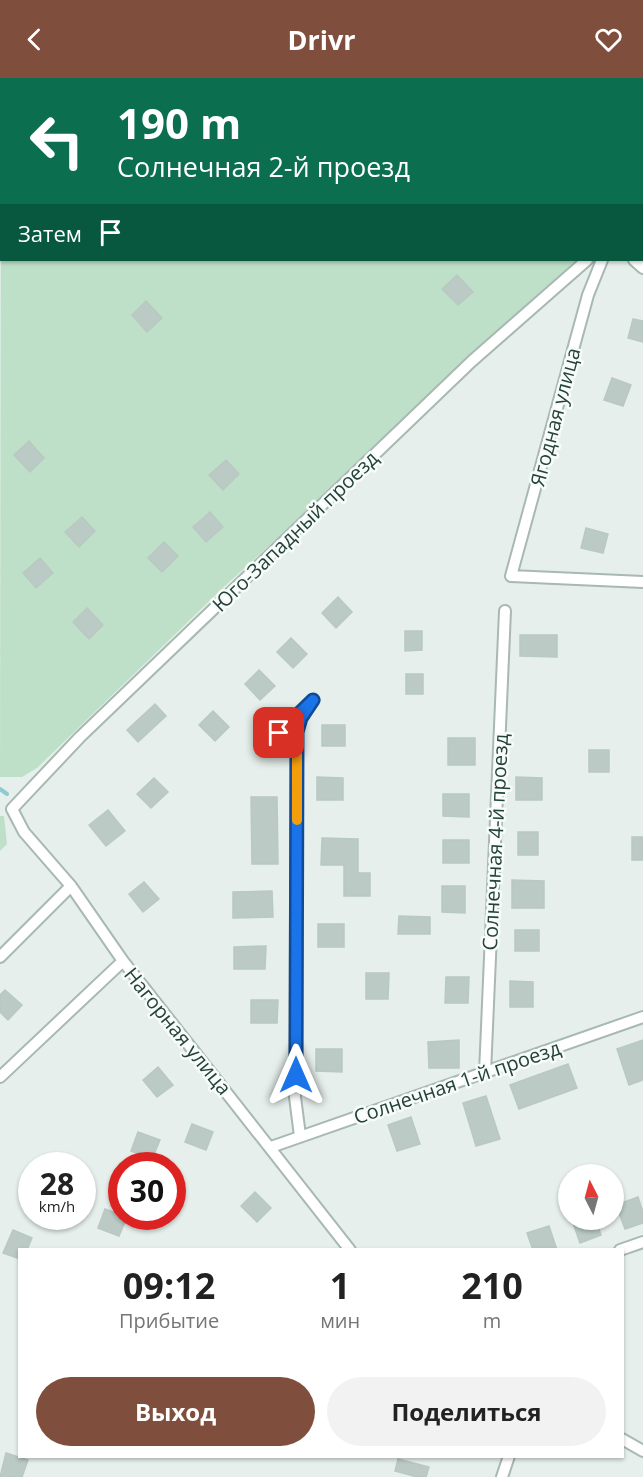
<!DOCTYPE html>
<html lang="ru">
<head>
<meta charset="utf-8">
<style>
  :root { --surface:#fff; --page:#f2f2f2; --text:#222; --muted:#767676; --accent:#804e3d }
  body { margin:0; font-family:"Open Sans",sans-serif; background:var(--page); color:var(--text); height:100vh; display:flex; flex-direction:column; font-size:22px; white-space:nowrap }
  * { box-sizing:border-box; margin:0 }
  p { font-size:20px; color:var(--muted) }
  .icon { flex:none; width:33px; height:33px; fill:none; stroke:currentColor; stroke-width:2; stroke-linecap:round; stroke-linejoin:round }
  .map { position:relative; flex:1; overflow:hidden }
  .side { position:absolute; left:18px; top:1170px; width:606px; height:210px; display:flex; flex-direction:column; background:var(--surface); border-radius:0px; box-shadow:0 2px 4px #0004 }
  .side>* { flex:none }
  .top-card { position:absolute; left:0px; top:0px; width:644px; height:183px; box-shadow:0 2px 4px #0004; background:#0b6e4f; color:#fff; overflow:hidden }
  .needle { width:39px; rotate:354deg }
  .buttons { position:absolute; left:558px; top:1086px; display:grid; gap:12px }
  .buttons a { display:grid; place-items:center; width:66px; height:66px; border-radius:50%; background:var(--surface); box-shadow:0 2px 4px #0004; font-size:30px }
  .speed { position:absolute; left:18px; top:1074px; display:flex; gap:12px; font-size:30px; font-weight:700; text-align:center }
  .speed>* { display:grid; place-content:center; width:78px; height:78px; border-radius:50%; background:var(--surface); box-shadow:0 2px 4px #0004; line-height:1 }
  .speed small { font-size:15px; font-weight:400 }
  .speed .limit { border:9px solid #d22; background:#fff; color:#111 }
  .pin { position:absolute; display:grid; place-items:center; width:51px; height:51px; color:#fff; margin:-26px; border-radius:12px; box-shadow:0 3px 9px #0006 }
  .me { position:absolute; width:66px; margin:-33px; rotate:0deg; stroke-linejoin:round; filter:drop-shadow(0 0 4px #0008) }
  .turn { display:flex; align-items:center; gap:21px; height:126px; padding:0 18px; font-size:27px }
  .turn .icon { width:78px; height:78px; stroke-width:2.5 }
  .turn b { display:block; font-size:42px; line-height:51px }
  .then { display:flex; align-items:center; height:57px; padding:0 18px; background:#0003; gap:12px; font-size:22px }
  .eta { display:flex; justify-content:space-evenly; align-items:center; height:102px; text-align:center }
  .eta b { font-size:36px; font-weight:700; line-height:42px }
  .cta { display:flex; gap:12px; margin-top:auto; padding:12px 18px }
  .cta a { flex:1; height:69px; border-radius:36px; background:var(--accent); color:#fff; font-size:24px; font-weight:700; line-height:69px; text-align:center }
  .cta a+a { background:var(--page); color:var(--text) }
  header { display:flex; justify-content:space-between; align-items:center; height:78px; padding:0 18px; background:var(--accent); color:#fff; font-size:27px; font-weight:700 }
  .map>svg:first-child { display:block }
  .green { fill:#bfe0c8 }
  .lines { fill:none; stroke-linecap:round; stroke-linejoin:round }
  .stream { stroke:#8ec9d4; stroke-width:4 }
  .building { fill:#bbcac4; stroke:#b8c9c2; stroke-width:1.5 }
  .street-casing { stroke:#a8b8b2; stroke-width:14 }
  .street { stroke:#fff; stroke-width:10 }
  .route-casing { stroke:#114b97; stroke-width:15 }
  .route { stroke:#1a73e8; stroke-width:10 }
  .slow { stroke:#f59e0b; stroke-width:10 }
  .labels { text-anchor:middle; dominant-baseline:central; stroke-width:5; stroke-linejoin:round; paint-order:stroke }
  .street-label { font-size:20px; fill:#24423a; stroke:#f7fbf9 }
</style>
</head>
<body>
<header><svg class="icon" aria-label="back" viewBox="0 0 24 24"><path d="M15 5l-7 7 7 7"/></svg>Drivr<svg class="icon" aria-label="heart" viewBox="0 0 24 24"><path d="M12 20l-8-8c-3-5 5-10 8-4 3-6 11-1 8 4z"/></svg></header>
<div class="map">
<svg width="643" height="1399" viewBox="0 0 643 1399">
  <rect width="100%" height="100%" fill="#e6efeb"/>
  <path class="green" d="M 34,0 L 643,0 L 643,133 L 642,2 L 33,2 Z
    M 1,27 L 2,182 L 584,182 L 226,507 L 37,690 L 22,699 L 0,699 Z
    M 0,738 L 4,738 L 7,766 L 0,773 Z"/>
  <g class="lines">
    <path class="stream" d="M 0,711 L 7,716"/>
  </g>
  <path class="building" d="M 457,197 L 473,214 L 458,227 L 442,211 Z
    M 146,223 L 162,240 L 147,254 L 132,237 Z
    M 633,241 L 643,243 L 643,264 L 628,260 Z
    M 612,300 L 631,307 L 623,328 L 604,322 Z
    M 29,363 L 44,380 L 30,394 L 14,377 Z
    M 226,382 L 239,396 L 223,412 L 209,397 Z
    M 210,434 L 223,449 L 206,464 L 193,449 Z
    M 82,439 L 95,453 L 79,469 L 65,454 Z
    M 586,450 L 608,456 L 603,475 L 581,470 Z
    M 164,464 L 178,478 L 162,494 L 148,480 Z
    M 40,480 L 53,495 L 36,510 L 23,495 Z
    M 338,519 L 352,534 L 336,550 L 322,535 Z
    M 87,530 L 103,547 L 89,561 L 73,544 Z
    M 405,553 L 422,553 L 422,572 L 405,573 Z
    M 520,557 L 557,557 L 557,579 L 520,578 Z
    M 291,560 L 307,576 L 293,590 L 277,574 Z
    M 259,592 L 275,608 L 260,622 L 245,606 Z
    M 406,596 L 423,596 L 423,616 L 406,616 Z
    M 155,626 L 166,638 L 138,664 L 127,652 Z
    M 213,633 L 229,649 L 215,663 L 199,647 Z
    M 322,647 L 345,647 L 345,668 L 322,668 Z
    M 448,660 L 475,660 L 475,687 L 448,687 Z
    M 589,672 L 609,672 L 609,694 L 589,694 Z
    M 317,699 L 343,700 L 343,722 L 317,722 Z
    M 516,699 L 542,700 L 542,722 L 516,722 Z
    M 154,700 L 168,714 L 151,730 L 137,716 Z
    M 443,716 L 469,716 L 469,739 L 443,738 Z
    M 251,719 L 277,719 L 278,786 L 252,786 Z
    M 108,732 L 125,753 L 106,768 L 89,747 Z
    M 518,754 L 538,754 L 538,777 L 518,777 Z
    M 632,759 L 643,759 L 643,782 L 632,782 Z
    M 322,760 L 358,761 L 358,795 L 370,795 L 370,818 L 344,818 L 344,787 L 321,787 Z
    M 443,762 L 469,762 L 469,785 L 443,785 Z
    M 512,802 L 544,803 L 544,830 L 512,830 Z
    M 144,804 L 159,821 L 143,834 L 129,816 Z
    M 442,808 L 465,808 L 465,835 L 442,834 Z
    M 272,813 L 273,839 L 233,840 L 233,814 Z
    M 399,838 L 430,839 L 430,856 L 398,856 Z
    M 318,846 L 344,846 L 344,869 L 318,869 Z
    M 515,852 L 539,852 L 539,873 L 515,873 Z
    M 266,868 L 265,891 L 234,891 L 234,869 Z
    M 366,895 L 389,895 L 388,921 L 366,921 Z
    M 446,899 L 469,899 L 468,925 L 445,925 Z
    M 510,903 L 533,904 L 533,929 L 510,929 Z
    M 5,912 L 22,927 L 8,942 L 0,934 L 0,917 Z
    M 251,922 L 278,922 L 277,945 L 251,945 Z
    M 459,962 L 459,990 L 429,990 L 428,964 Z
    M 643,962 L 643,1002 L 629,1007 L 617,971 Z
    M 316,971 L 342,971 L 342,994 L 316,993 Z
    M 568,986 L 577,1010 L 519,1031 L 510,1007 Z
    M 158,989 L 173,1007 L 157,1019 L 143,1002 Z
    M 486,1018 L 500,1061 L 476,1068 L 463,1025 Z
    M 411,1039 L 420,1066 L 397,1073 L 388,1047 Z
    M 192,1046 L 213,1054 L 206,1072 L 185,1064 Z
    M 138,1054 L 160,1062 L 152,1081 L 131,1073 Z
    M 255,1114 L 271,1130 L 257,1144 L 241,1128 Z
    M 638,1119 L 643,1134 L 643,1145 L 625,1151 L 616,1127 Z
    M 105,1131 L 127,1139 L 119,1158 L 98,1150 Z
    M 572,1142 L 596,1142 L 601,1157 L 580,1165 Z
    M 549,1148 L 557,1172 L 533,1172 L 527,1155 Z
    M 13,1152 L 32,1160 L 27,1172 L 20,1172 L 20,1181 L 3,1175 Z
    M 6,1375 L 28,1382 L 22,1399 L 0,1399 Z
    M 398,1381 L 429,1389 L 426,1399 L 417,1399 L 395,1393 Z"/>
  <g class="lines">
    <g class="street-casing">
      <path id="street" d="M 642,137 L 643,137
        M 602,182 L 588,217 L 511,498 L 643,504
        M 634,182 L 643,190
        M 263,672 L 302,633
        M 12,731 L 80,659 L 472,283 L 587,182
        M 12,731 L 24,754 L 71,808 L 123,883 L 350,1172
        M 0,879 L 71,808
        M 485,995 L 505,533
        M 0,999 L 123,883
        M 300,1058 L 295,1019 L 297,654 L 301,640 L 313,622
        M 271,1069 L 643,939
        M 620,1172 L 643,1164
        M 622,1361 L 643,1373
        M 502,1399 L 509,1378"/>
    </g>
    <use href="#street" class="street"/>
  </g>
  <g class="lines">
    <g class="route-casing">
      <path id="route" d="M 279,655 L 313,622 L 301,640 L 297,654 L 296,997"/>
    </g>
    <use href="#route" class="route"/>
    <path class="slow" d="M 297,742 L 297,657"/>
  </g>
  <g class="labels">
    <g class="street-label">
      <text transform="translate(555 339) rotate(-75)">Ягодная улица</text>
      <text transform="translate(295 453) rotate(-44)">Юго-Западный проезд</text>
      <text transform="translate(495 764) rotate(-87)">Солнечная 4-й проезд</text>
      <text transform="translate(178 953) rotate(51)">Нагорная улица</text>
      <text transform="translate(457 1004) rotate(-19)">Солнечная 1-й проезд</text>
    </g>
  </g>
</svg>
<div class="buttons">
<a><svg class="needle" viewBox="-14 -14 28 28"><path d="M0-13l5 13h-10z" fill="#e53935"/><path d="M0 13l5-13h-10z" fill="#767676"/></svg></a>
</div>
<div class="speed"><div>28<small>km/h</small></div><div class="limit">30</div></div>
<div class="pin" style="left:279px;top:655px;background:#d93025"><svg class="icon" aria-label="arrive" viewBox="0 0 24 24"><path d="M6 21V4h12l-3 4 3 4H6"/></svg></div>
<svg class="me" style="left:296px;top:997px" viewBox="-20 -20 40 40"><path d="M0-17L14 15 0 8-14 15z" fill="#1a73e8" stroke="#fff" stroke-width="4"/></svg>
<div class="top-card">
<div class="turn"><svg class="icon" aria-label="left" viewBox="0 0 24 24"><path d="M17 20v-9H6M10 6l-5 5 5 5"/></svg><div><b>190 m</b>Солнечная 2-й проезд</div></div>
<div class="then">Затем<svg class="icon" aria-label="arrive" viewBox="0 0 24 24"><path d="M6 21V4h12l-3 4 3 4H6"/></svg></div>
</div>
<section class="side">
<div class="eta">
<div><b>09:12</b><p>Прибытие</p></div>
<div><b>1</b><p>мин</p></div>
<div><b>210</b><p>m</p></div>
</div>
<div class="cta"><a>Выход</a><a>Поделиться</a></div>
</section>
</div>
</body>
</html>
